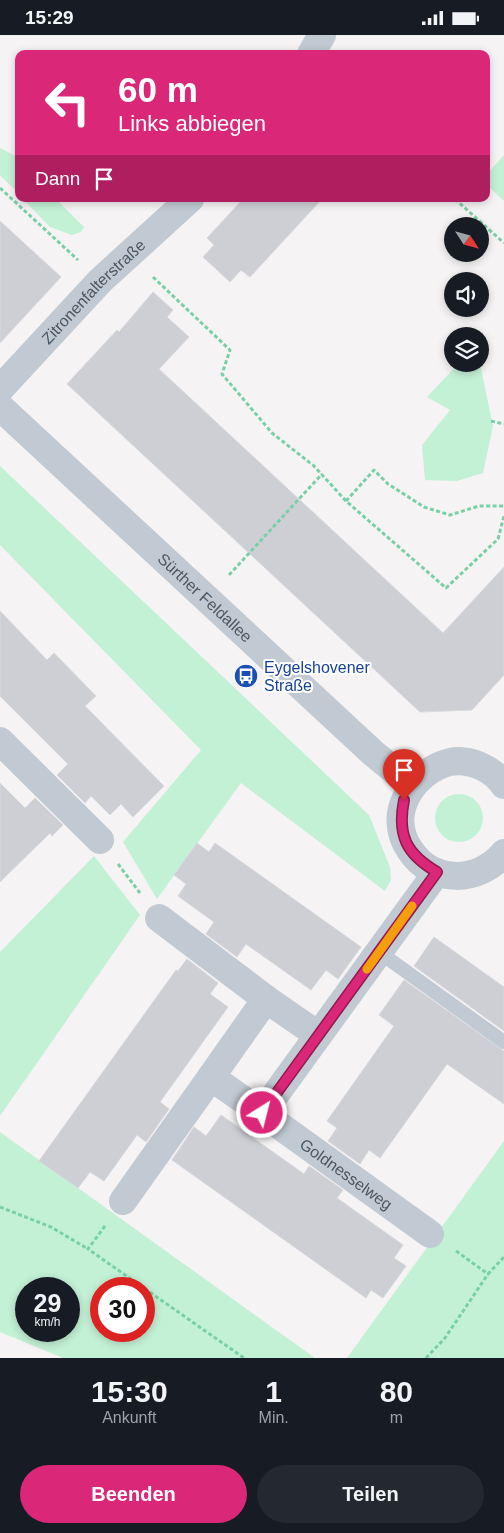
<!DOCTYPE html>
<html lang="de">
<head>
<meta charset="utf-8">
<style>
  :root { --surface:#171b24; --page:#242831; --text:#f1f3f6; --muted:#9ea1a6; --accent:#db2777 }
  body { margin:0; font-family:Arial,sans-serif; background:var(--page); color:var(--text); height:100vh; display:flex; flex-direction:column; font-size:19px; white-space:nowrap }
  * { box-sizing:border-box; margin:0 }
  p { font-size:16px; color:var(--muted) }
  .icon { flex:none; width:28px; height:28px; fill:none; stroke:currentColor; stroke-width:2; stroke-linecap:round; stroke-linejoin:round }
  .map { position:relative; height:1323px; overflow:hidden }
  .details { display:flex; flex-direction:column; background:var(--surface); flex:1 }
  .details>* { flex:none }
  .banner { position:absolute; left:15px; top:15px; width:475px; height:152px; border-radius:10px; box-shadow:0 2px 8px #0003; background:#db2777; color:#fff; overflow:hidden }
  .needle { width:32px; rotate:126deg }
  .fabs { position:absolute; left:444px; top:182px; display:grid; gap:10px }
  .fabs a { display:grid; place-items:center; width:45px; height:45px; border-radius:50%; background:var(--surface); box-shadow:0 2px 8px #0003; font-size:25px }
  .speed { position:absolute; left:15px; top:1242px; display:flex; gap:10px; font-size:25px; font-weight:700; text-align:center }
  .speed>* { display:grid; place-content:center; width:65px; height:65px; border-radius:50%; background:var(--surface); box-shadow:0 2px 8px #0003; line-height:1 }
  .speed small { font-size:12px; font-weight:400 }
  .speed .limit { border:8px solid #d22; background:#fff; color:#111 }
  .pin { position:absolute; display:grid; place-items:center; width:42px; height:42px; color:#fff; margin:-51px -21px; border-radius:50% 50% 50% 0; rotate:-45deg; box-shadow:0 0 5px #0007 }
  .pin .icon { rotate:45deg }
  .me { position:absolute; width:55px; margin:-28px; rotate:36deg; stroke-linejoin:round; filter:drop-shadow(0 0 4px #0008) }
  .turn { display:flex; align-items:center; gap:18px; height:105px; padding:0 20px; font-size:22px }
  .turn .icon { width:65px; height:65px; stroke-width:2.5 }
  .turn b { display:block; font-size:35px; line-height:42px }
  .then { display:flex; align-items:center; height:48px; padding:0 20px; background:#0003; gap:10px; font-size:19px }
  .eta { display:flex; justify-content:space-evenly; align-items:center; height:85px; text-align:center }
  .eta b { font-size:30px; font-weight:700; line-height:35px }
  .cta { display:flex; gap:10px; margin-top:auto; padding:10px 20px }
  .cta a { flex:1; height:58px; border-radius:30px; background:var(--accent); color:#fff; font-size:20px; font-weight:700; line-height:58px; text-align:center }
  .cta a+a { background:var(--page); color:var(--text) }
  .status { display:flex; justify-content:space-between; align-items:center; height:35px; padding:0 25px; background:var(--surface); direction:ltr }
  .status svg { height:14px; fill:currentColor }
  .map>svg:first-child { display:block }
  .green { fill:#c3f1d5; fill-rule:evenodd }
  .building { fill:#cdcfd5; stroke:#d7d9de }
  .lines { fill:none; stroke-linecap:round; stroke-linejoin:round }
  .path { stroke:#7ad0a6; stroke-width:3; stroke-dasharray:4 2.5; stroke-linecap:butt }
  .service { stroke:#c1cad2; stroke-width:14 }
  .minor { stroke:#c1cad2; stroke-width:28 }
  .route-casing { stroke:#8e194d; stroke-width:12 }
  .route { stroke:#db2777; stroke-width:9 }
  .slow { stroke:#f59e0b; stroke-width:9 }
  .labels { text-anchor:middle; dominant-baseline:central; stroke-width:4; stroke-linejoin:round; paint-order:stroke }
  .street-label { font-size:16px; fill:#4a5661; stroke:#fff }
  .transit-label { font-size:16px; fill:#164399; stroke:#fff; text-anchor:start }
</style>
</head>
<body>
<div class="status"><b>15:29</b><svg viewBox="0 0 49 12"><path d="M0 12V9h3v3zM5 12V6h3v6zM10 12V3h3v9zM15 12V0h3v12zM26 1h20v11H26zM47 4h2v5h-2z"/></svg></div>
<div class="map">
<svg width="504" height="1323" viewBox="0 0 504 1323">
  <rect width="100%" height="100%" fill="#f5f3f3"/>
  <path class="green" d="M 0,113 L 19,123 L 19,159 L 0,140 Z
    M 504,120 L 504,166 L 486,149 L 486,140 Z
    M 23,164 L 56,164 L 84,192 L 81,197 L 72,200 L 50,192 Z
    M 458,329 L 480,329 L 493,391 L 483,438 L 457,446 L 425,445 L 422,410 L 450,375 L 427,362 Z
    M 0,431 L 369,780 L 390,832 L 391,845 L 385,856 L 241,748 L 157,864 L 123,807 L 201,715 L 0,510 Z
    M435 783a24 24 0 1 1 48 0a24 24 0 1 1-48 0Z
    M 94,821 L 140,880 L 0,1081 L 0,917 Z
    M 0,1097 L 315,1323 L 63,1323 L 0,1297 ZM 26,1254 L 69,1254 L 69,1296 L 26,1296 ZM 101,1254 L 144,1254 L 144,1296 L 101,1296 Z
    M 504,1106 L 504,1323 L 347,1323 Z"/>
  <path class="building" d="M 243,164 L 322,164 L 250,242 L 241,235 L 230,247 L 203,222 L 214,210 L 207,203 Z
    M 0,186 L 61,242 L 0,308 Z
    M 153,257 L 173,275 L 167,282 L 189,302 L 159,334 L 443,598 L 504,532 L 504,640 L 472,675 L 420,677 L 67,349 L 117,295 L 119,297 Z
    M 0,576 L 47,625 L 54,618 L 96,661 L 85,671 L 164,751 L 133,782 L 121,769 L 110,780 L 91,761 L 85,768 L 57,740 L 68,729 L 0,661 Z
    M 0,748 L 25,773 L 35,763 L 63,790 L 52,801 L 50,798 L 0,847 Z
    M 197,808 L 209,817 L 215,808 L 361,912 L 338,944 L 326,935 L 311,955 L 246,909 L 237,922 L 206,899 L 214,887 L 178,861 L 186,849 L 174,840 Z
    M 434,902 L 504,952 L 504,996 L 414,931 Z
    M 187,924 L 218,948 L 210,959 L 228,972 L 160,1067 L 169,1074 L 146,1107 L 137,1100 L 104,1146 L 90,1137 L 78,1153 L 39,1126 L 176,935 L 178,936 Z
    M 404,945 L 504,1016 L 504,1069 L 447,1029 L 380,1123 L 369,1115 L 360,1129 L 328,1106 L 337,1093 L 327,1086 L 394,991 L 379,980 Z
    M 221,1080 L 304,1139 L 309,1131 L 343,1155 L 337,1163 L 403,1210 L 394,1223 L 406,1231 L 383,1263 L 371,1255 L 366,1263 L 172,1125 L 194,1092 L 206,1101 Z"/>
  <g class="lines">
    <path class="path" d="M 0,153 L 78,225
      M 455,164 L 504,208
      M 153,242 L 230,315 L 222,339 L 272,398 L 314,431 L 346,466 L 446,553 L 498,504 L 504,481
      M 491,386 L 504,389
      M 346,466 L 374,435 L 388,449 L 424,472 L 450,480 L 479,471 L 504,471
      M 229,540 L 322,439
      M 118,829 L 140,858
      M 0,1172 L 51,1192 L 88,1214
      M 105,1191 L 88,1214 L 244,1323
      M 456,1216 L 488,1239 L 504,1222
      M 426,1323 L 445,1303 L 488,1239"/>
    <path class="service" d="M 379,917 L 504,1007"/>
    <g class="minor">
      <path d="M 311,19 L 322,0"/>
      <path id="s1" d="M 0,354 L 100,246 L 190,164"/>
      <path id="s2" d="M 0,372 L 373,718 L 412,750"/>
      <path d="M 0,706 L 100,805"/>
      <path d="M 504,750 C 493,734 470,723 450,727 C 413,736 385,779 410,815 C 433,850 479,848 504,818"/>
      <path d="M 159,883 L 266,964 L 211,1042"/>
      <path d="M 266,964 L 318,1000"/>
      <path id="s3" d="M 262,1078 L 430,1199"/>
      <path d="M 123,1166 L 211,1042 L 262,1078 L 437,837"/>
    </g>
  </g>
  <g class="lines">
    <g class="route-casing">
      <path id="route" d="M 262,1078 L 437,837 C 406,819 397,800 404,765"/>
    </g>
    <use href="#route" class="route"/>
    <path class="slow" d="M 367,934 L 412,871"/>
  </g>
  <defs>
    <g id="bus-disc" transform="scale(1.25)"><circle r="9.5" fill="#1a4fb4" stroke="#fff"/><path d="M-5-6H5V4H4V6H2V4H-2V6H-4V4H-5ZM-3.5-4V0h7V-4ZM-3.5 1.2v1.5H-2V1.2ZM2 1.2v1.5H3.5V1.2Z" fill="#fff"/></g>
  </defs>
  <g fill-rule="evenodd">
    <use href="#bus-disc" x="246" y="641"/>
  </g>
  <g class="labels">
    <g class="street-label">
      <text stroke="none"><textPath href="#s1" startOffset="135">Zitronenfalterstraße</textPath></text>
      <text stroke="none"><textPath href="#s2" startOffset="280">Sürther Feldallee</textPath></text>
      <text stroke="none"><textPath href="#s3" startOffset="104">Goldnesselweg</textPath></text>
    </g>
    <g class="transit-label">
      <text x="264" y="632">Eygelshovener<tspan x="264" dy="18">Straße</tspan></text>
    </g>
  </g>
</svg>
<div class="fabs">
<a><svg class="needle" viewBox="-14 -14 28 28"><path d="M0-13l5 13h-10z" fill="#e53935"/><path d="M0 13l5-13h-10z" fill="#9ea1a6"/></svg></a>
<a><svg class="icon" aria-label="sound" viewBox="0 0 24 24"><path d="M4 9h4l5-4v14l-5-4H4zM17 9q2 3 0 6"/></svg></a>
<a><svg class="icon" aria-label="layers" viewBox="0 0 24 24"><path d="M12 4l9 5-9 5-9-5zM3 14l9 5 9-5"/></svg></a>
</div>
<div class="speed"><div>29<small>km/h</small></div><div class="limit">30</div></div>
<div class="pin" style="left:404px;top:765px;background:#d93025"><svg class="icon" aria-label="arrive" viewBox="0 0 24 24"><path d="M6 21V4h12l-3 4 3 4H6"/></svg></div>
<svg class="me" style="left:262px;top:1078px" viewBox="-20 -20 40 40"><circle r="17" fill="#db2777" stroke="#fff" stroke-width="3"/><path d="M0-11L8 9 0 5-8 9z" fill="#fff"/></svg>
<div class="banner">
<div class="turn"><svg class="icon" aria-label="left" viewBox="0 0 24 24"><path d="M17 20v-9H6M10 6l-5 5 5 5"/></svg><div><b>60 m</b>Links abbiegen</div></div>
<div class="then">Dann<svg class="icon" aria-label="arrive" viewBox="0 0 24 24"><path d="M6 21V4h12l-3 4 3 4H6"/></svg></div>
</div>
</div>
<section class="details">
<div class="eta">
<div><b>15:30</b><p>Ankunft</p></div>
<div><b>1</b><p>Min.</p></div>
<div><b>80</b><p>m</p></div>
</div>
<div class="cta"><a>Beenden</a><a>Teilen</a></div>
</section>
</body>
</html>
